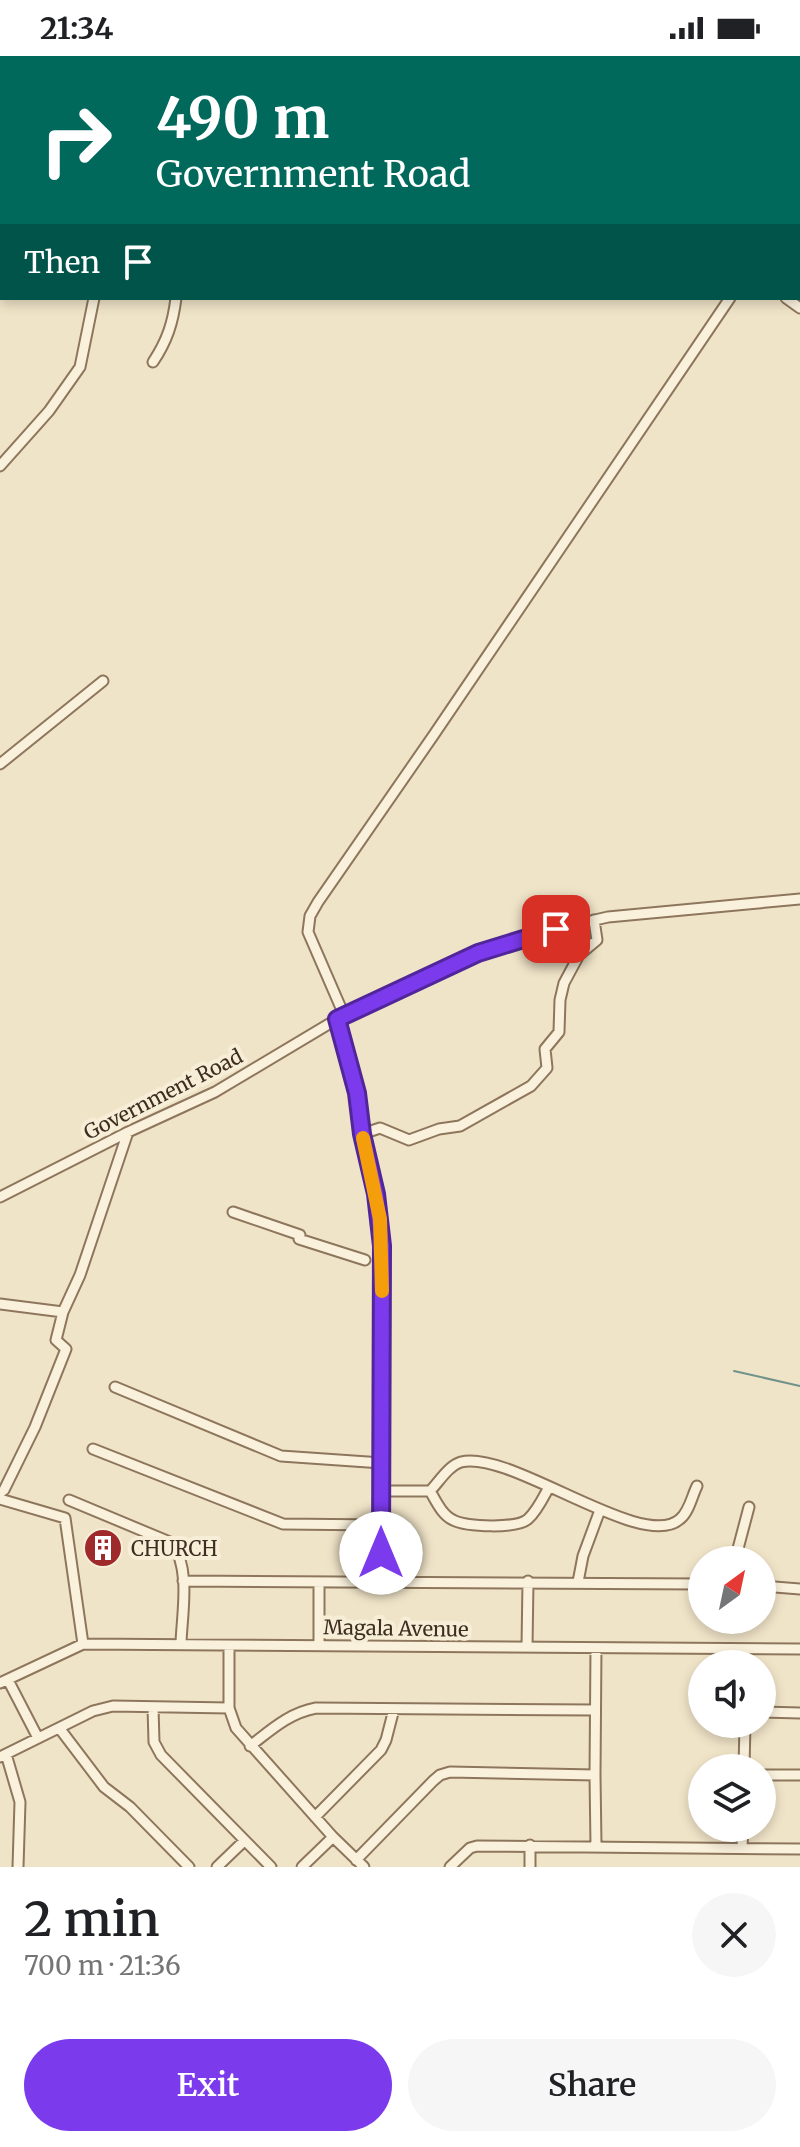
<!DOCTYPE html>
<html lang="en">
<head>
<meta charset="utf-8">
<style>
  :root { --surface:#fff; --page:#f6f6f6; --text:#202124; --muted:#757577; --accent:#7c3aed }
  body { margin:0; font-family:Merriweather,serif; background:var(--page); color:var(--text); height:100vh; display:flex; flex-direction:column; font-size:30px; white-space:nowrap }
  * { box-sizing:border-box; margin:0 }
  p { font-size:26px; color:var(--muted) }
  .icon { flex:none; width:44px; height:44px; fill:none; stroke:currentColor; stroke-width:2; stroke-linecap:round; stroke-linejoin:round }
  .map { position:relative; height:1811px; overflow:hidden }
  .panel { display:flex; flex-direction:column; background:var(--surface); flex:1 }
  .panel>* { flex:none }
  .hud { position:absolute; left:0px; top:0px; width:800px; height:244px; box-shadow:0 4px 12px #0003; background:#00695c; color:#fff; overflow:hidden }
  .needle { width:52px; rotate:33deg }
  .controls { position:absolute; left:688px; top:1490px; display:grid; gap:16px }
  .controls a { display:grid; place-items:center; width:88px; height:88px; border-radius:50%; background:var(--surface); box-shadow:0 4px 12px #0003; font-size:40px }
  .pin { position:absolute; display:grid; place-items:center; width:68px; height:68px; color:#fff; margin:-34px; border-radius:16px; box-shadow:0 4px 12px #0006 }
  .me { position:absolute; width:88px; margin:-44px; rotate:0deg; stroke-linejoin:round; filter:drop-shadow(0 0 6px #0008) }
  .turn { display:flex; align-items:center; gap:28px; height:168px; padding:0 24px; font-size:36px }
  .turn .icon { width:104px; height:104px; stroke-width:2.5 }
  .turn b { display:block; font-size:56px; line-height:68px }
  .then { display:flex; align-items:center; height:76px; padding:0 24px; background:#0003; gap:16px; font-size:30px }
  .round { display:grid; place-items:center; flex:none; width:84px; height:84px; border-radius:42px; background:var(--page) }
  .headline { display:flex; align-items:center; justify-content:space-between; height:136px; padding:0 24px }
  h1 { font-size:48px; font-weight:600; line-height:60px }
  .button { display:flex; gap:16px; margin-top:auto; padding:16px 24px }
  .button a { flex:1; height:92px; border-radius:48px; background:var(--accent); color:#fff; font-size:32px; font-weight:600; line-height:92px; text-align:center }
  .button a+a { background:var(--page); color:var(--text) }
  .status { display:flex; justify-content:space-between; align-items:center; height:56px; padding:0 40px; background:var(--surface); direction:ltr }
  .status svg { height:22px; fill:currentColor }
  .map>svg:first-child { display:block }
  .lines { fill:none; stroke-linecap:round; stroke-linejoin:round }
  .stream { stroke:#6f938a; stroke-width:2 }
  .minor-casing { stroke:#8d765c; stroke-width:13 }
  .minor { stroke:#faf1dc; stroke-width:9 }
  .rail { stroke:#3d2e20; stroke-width:2; stroke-dasharray:14 14; stroke-linecap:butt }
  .route-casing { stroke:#51269a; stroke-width:20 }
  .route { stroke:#7c3aed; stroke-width:14 }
  .slow { stroke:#f59e0b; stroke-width:14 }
  .labels { text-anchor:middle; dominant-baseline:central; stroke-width:8; stroke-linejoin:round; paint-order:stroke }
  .street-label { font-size:20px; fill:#3d2e20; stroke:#f7eed8 }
  .poi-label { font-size:20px; fill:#3d2e20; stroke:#f7eed8; text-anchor:start }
</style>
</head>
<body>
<div class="status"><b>21:34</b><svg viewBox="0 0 49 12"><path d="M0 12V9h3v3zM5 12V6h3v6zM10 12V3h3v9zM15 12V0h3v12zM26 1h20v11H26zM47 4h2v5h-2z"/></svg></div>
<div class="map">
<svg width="800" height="1811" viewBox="0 0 800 1811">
  <rect width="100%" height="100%" fill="#f0e4c8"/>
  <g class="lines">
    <path class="stream" d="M 734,1315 L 800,1330"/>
    <g class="minor-casing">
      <path id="minor" d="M 440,0 L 443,2
        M 581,0 L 584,2
        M 665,0 L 668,2
        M 754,0 L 757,2
        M 92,2 L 96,0
        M 151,2 L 151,0
        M 256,2 L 257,0
        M 593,2 L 594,0
        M 0,6 L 2,7
        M 798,27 L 800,28
        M 798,60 L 800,57
        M 798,171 L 800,170
        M 798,235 L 800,232
        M 786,242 L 800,252
        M 153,306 C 167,285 173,267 176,242
        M 0,410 L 49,355 L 80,311 L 94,242
        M 0,708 L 103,625
        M 344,959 L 308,876 L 310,860 L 318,846 L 433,680 L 730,242
        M 337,963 L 357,1037 L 362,1078 L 376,1138 L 382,1190 L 381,1524
        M 362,1078 L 380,1072 L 409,1084 L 439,1073 L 460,1070 L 531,1030 L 547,1012 L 545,993 L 559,976 L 560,944 L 564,927 L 579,899 L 597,884 L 594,864
        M 0,1141 L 128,1076 L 215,1036 L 344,959 L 478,897 L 556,873 L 608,861 L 800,843
        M 233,1156 L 300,1179
        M 299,1183 L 365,1204
        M 0,1248 L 63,1256
        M 115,1331 L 281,1400 L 382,1407
        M 93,1393 L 283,1468 L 381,1469
        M 382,1435 L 430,1435 C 439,1426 448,1410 461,1406 C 510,1393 643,1497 680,1463 C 689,1456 692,1440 697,1430
        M 430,1435 C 436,1445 442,1459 453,1464 C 467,1471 517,1473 528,1463 C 537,1455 543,1442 549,1431
        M 0,1437 L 4,1434 L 35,1371 L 66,1293 L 56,1284 L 63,1256 L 80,1219 L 128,1076
        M 0,1443 L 65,1462 L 83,1588
        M 69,1444 L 172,1487 C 191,1513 182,1557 181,1587
        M 735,1504 L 749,1451
        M 183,1525 L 702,1528
        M 319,1526 L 319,1589
        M 578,1526 L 583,1500 L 600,1454
        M 762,1530 L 800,1533
        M 229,1590 L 229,1652 L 236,1672 L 333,1781 L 364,1811
        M 527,1591 L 528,1525
        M 745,1593 L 745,1608
        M 8,1624 L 38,1682
        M 0,1627 L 83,1588 L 800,1593
        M 153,1651 L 154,1686 L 161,1699 L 271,1811
        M 762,1656 L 800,1657
        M 60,1673 L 104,1731 L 130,1751 L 189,1811
        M 250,1690 C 271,1674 289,1657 316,1652 L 595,1654
        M 6,1698 L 20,1746 L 18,1811
        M 0,1701 L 93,1655 L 113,1650 L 229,1652
        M 744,1712 L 745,1668
        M 595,1719 L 596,1592
        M 762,1719 L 800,1719
        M 315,1761 L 381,1694 L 386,1684 L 394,1653
        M 530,1789 L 530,1811
        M 742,1791 L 743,1772
        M 356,1804 L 433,1725 L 440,1719 L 450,1716 L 595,1719 L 596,1789
        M 217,1811 L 244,1785
        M 302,1811 L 333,1781
        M 450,1811 L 470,1792 L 477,1790 L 800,1793"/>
    </g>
    <use href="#minor" class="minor"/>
    <path class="rail" d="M 32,0 L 33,2
      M 0,231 L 2,225"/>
  </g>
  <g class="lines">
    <g class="route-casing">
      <path id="route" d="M 381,1497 L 382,1190 L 376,1138 L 362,1078 L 357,1037 L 337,963 L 478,897 L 556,873"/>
    </g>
    <use href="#route" class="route"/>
    <path class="slow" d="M 363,1082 L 380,1163 L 382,1235"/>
  </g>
  <defs>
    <g id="building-disc" transform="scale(2)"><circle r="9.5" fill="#9e2a2b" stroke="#f7eed8"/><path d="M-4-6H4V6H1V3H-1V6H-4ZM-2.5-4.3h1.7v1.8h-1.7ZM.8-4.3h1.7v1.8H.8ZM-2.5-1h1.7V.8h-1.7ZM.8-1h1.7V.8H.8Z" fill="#fff"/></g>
  </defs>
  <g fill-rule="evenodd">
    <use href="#building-disc" x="103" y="1492"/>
  </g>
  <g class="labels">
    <g class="street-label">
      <text transform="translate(163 1038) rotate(-27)">Government Road</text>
      <text transform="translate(396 1572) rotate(1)">Magala Avenue</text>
    </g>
    <g class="poi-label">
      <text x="131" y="1492">CHURCH</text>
    </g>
  </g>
</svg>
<div class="controls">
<a><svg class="needle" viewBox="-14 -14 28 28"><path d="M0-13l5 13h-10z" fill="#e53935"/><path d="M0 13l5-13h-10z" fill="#757577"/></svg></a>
<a><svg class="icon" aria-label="sound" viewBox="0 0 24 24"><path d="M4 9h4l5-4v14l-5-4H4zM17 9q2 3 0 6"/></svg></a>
<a><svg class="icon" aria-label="layers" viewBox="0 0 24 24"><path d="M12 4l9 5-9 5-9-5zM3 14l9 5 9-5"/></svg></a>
</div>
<div class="pin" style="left:556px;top:873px;background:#d93025"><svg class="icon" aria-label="arrive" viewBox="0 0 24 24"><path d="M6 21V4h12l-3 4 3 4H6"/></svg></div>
<svg class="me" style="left:381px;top:1497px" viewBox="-20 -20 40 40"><circle r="19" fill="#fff"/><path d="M0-13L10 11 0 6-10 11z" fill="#7c3aed"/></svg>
<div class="hud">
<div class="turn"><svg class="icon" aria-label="right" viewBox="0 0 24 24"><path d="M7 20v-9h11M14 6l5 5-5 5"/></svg><div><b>490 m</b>Government Road</div></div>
<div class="then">Then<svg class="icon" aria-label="arrive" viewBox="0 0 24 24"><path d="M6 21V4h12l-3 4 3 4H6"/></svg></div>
</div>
</div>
<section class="panel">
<div class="headline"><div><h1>2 min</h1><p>700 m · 21:36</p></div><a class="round"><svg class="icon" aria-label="close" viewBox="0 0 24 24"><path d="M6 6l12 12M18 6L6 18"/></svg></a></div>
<div class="button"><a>Exit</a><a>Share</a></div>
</section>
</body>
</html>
